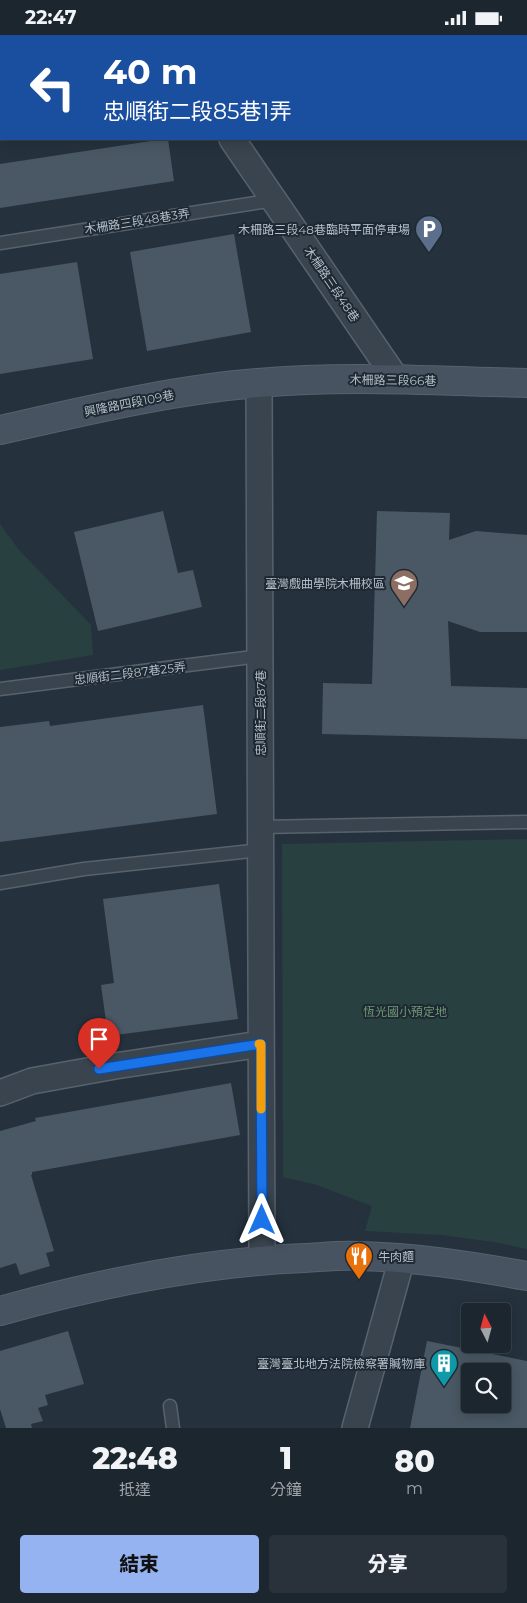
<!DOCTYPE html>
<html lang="zh-TW">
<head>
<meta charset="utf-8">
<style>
  :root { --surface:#1c262e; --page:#29323a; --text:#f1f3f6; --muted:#a0a5aa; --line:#3a434a; --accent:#95b2f1 }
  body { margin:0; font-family:Montserrat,"Noto Sans TC",sans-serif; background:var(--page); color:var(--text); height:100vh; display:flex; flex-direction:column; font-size:19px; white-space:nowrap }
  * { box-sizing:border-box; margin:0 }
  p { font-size:16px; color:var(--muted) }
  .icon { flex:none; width:28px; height:28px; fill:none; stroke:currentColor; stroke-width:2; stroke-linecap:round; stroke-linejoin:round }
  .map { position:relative; height:1393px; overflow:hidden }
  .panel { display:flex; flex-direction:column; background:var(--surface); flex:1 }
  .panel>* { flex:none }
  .guide { position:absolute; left:0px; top:0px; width:528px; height:105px; box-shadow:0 2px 12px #0003,0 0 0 1px var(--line); background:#1a4fa0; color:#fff; overflow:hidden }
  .needle { width:32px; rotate:354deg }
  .controls { position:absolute; left:461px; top:1268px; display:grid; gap:10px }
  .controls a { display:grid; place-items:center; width:50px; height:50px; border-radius:5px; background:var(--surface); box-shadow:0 2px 12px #0003,0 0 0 1px var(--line); font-size:25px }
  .pin { position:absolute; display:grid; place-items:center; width:42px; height:42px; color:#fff; margin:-51px -21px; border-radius:50% 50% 50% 0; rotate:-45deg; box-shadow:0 0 5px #0007 }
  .pin .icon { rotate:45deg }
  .me { position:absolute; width:55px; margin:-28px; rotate:0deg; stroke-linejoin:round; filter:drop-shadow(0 0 4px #0008) }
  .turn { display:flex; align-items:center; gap:18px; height:105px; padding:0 20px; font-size:22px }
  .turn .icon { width:65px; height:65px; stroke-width:2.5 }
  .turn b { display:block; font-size:35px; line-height:42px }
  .eta { display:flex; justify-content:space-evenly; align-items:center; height:85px; text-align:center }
  .eta b { font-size:30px; font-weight:800; line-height:35px }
  .cta { display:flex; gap:10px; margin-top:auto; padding:10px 20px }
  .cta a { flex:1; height:58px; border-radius:5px; background:var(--accent); color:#111; font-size:20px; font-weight:800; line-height:58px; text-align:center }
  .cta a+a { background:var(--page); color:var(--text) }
  .status { display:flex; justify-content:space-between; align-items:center; height:35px; padding:0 25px; background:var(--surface); direction:ltr }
  .status svg { height:14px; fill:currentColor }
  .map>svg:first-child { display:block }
  .green { fill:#284040 }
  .building { fill:#495864; fill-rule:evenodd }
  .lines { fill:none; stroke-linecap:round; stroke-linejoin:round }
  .lane-casing { stroke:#57626c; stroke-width:15 }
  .street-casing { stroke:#57626c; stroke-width:28 }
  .secondary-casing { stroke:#57626c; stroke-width:30 }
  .lane { stroke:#39444e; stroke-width:12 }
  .street { stroke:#39444e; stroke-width:25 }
  .secondary { stroke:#475361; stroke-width:28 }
  .route-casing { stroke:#114b97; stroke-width:12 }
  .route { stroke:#1a73e8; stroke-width:9 }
  .slow { stroke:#f59e0b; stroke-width:9 }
  .labels { text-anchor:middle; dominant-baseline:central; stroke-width:4; stroke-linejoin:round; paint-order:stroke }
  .street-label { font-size:12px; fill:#b5bfc9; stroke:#1e2933 }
  .poi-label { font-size:12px; fill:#b5bfc9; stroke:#1e2933; text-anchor:end }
  .park-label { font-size:12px; fill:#6d9972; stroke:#1e2933 }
</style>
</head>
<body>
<div class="status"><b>22:47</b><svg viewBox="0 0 49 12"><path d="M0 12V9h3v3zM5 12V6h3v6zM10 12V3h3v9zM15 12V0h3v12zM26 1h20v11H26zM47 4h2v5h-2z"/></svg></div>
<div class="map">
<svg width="527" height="1393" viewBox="0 0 527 1393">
  <rect width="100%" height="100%" fill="#25323e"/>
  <path class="green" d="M 0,489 L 19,515 L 91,590 L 93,620 L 0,635 Z
    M 527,804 L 527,1214 L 494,1207 L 441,1200 L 365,1196 L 372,1171 L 317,1150 L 283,1142 L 282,809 Z"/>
  <path class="building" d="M 164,104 L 168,104 L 174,146 L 0,173 L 0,129 Z
    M 234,199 L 251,297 L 147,316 L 130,217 Z
    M 77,227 L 93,324 L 0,339 L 0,239 Z
    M 163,476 L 178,538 L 193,535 L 202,572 L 98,596 L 74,497 Z
    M 377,476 L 450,478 L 449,505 L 476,496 L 527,500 L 527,597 L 480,597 L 448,586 L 451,651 L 527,653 L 527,704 L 322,699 L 323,648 L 372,649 Z
    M 203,670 L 217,779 L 0,807 L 0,692 L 49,686 L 50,691 Z
    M 219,849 L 238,984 L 108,1001 L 101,950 L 114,948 L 103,864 Z
    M 231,1048 L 240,1100 L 32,1137 L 32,1140 L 31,1140 L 54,1216 L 46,1218 L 50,1231 L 20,1240 L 16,1228 L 0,1233 L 0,1096 L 36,1086 L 35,1083 Z
    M 68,1296 L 84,1349 L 45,1360 L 48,1370 L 38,1373 L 43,1386 L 31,1389 L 32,1393 L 6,1393 L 0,1374 L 0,1316 Z
    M 427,1306 L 527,1326 L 527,1393 L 410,1393 ZM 470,1336 L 502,1336 L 502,1369 L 470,1369 Z"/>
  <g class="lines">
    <g class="lane-casing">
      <path id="lane" d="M 331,1 L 335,0
        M 0,208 L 274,165
        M 0,654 L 260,621
        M 260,792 L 527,787
        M 0,848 L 84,834 L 261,815
        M 170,1371 L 173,1393"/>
    </g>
    <g class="street-casing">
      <path id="street" d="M 71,0 L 113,1
        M 161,0 L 162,1
        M 232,104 L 397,345
        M 259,348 L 262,1225
        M 0,1058 L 32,1046 L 115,1031 L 261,1009
        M 355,1393 L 402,1223"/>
    </g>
    <g class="secondary-casing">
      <path id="secondary" d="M 0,395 C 85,376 171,355 258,348 C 347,340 437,346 527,348
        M 0,1276 C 100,1248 201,1227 305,1223 C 323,1222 340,1220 358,1221 C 415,1222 471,1231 527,1241"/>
    </g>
    <use href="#lane" class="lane"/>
    <use href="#street" class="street"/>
    <use href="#secondary" class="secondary"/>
  </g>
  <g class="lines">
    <g class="route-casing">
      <path id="route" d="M 99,1034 L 261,1009 L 262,1185"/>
    </g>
    <use href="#route" class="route"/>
    <path class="slow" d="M 259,1009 L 261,1009 L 261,1074"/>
  </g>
  <defs>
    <g id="parking-pin" transform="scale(1.4375)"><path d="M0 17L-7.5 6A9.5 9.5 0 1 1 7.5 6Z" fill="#5c6f8a" stroke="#1e2933"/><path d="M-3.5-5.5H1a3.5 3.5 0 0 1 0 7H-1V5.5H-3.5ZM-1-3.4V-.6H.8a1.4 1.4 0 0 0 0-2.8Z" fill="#fff"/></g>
    <g id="university-pin" transform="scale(1.4375)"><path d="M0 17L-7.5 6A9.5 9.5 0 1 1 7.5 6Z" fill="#8d6e63" stroke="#1e2933"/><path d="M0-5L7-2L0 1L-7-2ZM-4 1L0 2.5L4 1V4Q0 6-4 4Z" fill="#fff"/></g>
    <g id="restaurant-pin" transform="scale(1.4375)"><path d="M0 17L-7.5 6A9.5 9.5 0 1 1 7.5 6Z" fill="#e8710a" stroke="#1e2933"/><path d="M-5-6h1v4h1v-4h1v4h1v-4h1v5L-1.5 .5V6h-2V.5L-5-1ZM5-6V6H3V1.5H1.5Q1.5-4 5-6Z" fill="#fff"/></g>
    <g id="building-pin" transform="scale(1.4375)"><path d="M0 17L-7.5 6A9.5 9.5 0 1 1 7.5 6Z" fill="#0f9aa8" stroke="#1e2933"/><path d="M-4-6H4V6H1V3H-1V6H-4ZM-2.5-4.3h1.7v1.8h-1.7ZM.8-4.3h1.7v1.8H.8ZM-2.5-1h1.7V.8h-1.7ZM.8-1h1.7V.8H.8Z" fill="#fff"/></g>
  </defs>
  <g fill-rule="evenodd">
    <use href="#parking-pin" x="429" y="194"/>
    <use href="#university-pin" x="404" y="548"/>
    <use href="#restaurant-pin" x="359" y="1221"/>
    <use href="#building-pin" x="444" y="1328"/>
  </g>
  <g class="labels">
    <g class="street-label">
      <text transform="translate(137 186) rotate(-9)">木柵路三段48巷3弄</text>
      <text transform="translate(332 249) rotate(56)">木柵路三段48巷</text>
      <text transform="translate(393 345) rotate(1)">木柵路三段66巷</text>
      <text transform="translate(129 368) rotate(-11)">興隆路四段109巷</text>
      <text transform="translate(130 638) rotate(-7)">忠順街二段87巷25弄</text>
      <text transform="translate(260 678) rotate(-90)">忠順街二段87巷</text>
    </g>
    <g class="poi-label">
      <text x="410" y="194">木柵路三段48巷臨時平面停車場</text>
      <text x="385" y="548">臺灣戲曲學院木柵校區</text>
      <text x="378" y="1221" text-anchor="start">牛肉麵</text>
      <text x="425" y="1328">臺灣臺北地方法院檢察署贓物庫</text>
    </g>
    <g class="park-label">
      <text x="405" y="976">恆光國小預定地</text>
    </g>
  </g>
</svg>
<div class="controls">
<a><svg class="needle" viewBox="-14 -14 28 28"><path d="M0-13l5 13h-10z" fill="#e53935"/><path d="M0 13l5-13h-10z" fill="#a0a5aa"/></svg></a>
<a><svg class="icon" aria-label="search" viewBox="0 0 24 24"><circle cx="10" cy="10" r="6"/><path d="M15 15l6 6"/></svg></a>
</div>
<div class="pin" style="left:99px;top:1034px;background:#d93025"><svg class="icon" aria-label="arrive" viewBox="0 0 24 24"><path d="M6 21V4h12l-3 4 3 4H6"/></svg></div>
<svg class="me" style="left:262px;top:1185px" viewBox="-20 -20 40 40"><path d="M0-17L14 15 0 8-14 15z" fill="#1a73e8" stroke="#fff" stroke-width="4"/></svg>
<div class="guide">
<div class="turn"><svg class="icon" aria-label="left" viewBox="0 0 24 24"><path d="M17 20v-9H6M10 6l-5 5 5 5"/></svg><div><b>40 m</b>忠順街二段85巷1弄</div></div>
</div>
</div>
<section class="panel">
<div class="eta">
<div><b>22:48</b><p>抵達</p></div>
<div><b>1</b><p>分鐘</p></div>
<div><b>80</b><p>m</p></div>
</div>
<div class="cta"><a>結束</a><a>分享</a></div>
</section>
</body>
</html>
